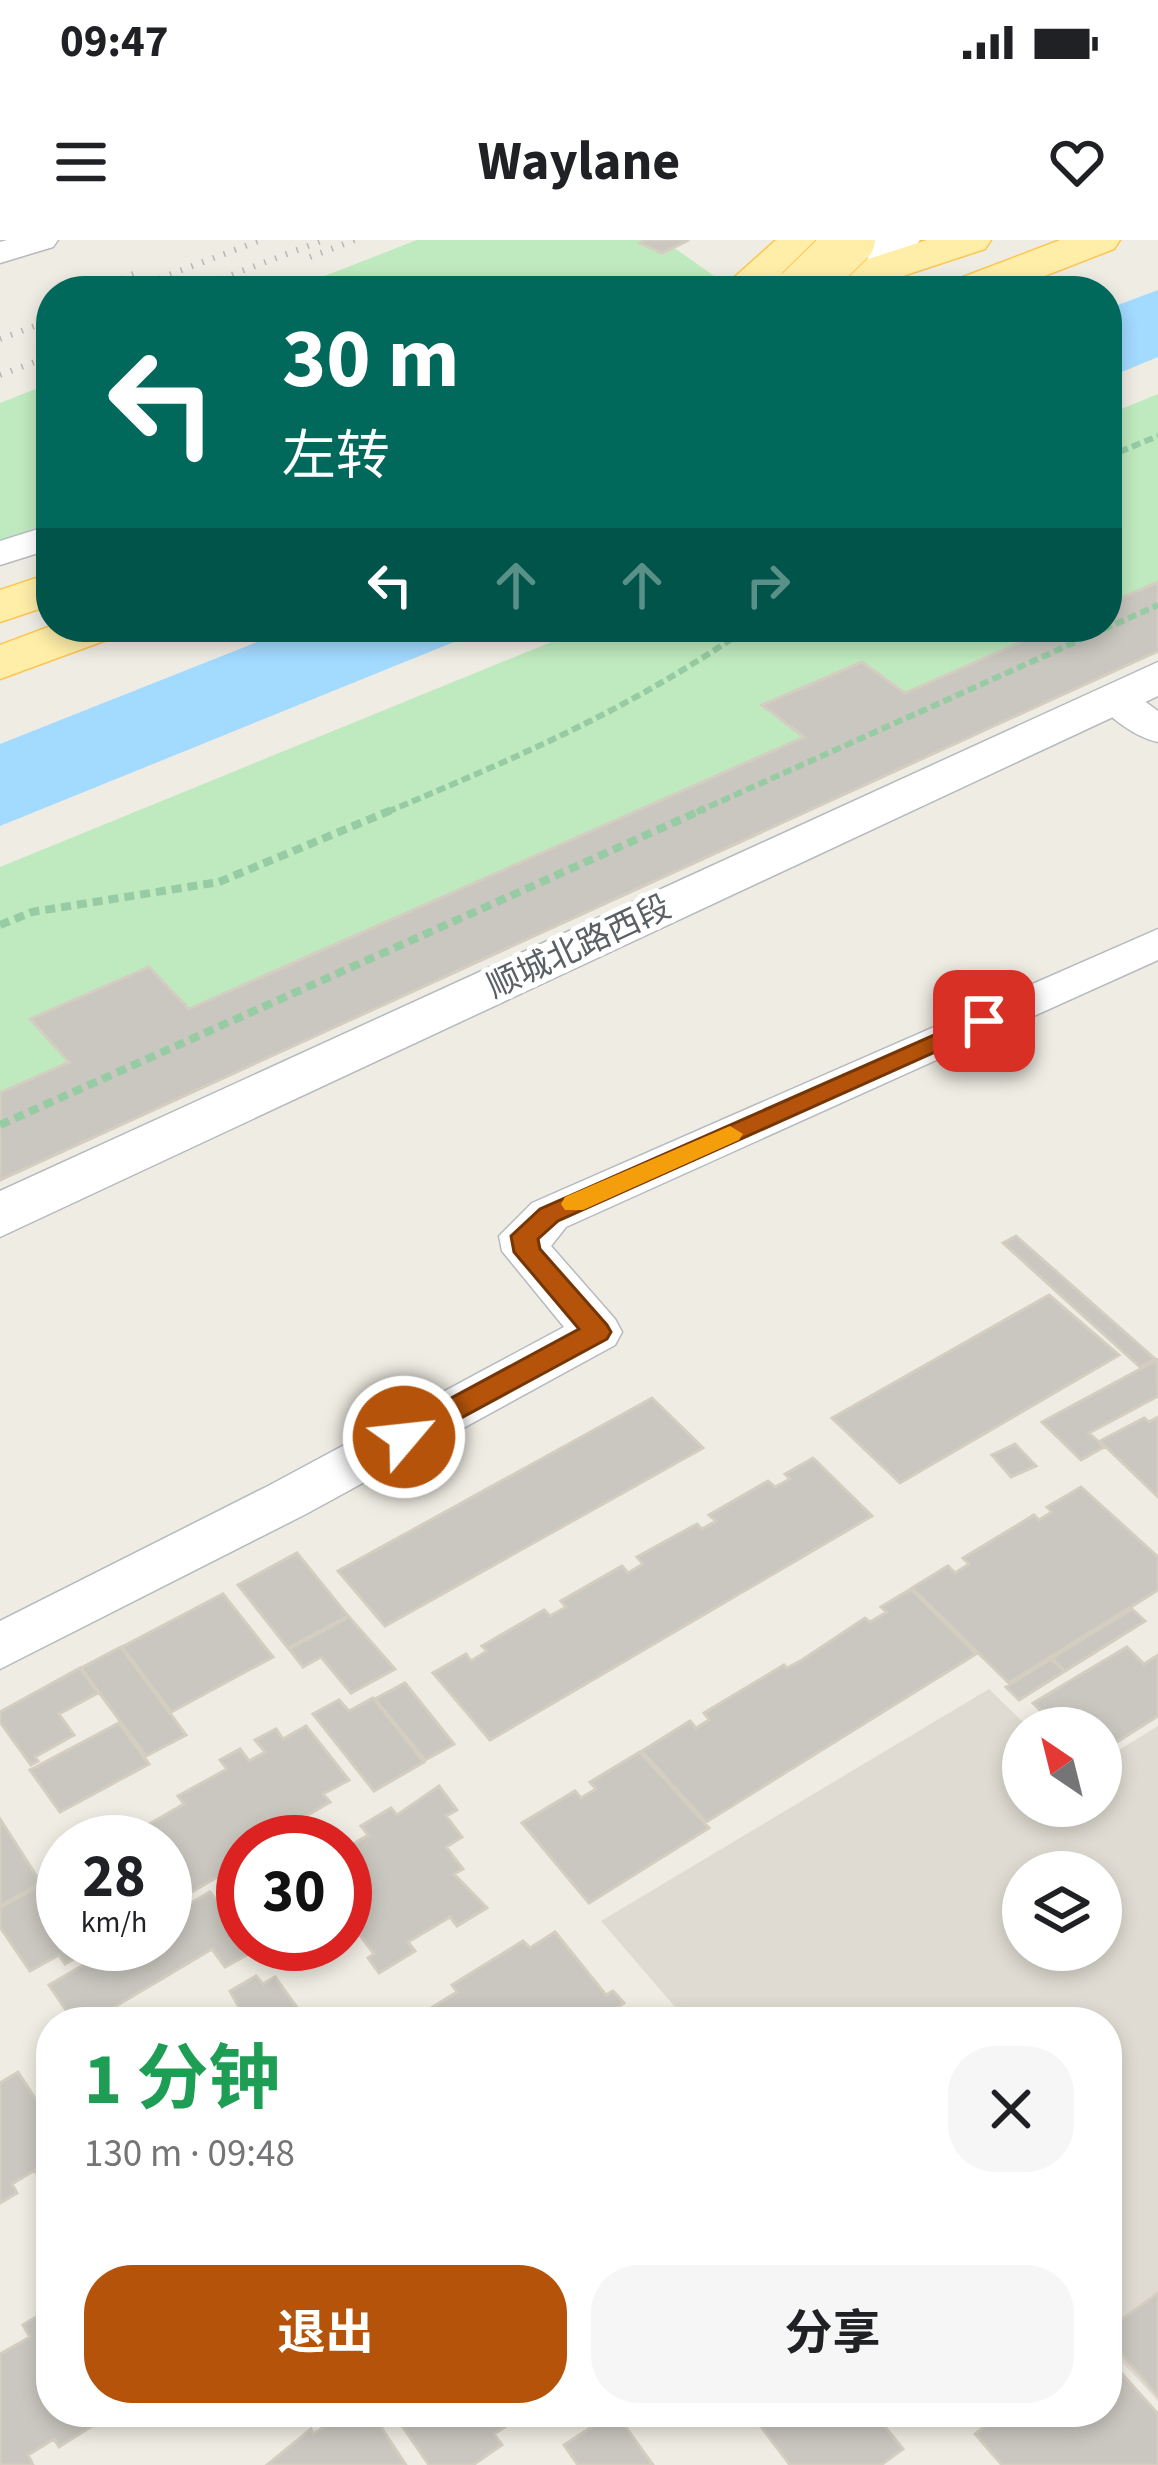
<!DOCTYPE html>
<html lang="zh">
<head>
<meta charset="utf-8">
<style>
  :root { --surface:#fff; --page:#f6f6f6; --text:#202124; --muted:#757577; --accent:#b45309 }
  body { margin:0; font-family:"Source Sans 3","Noto Sans SC",sans-serif; background:var(--page); color:var(--text); height:100vh; display:flex; flex-direction:column; font-size:45px; white-space:nowrap }
  * { box-sizing:border-box; margin:0 }
  p { font-size:39px; color:var(--muted) }
  .icon { flex:none; width:66px; height:66px; fill:none; stroke:currentColor; stroke-width:2; stroke-linecap:round; stroke-linejoin:round }
  .map { position:relative; flex:1; overflow:hidden }
  .details { position:absolute; left:36px; top:1767px; width:1086px; height:420px; display:flex; flex-direction:column; background:var(--surface); border-radius:48px; box-shadow:0 6px 18px #0003 }
  .details>* { flex:none }
  .top-card { position:absolute; left:36px; top:36px; width:1086px; height:366px; border-radius:48px; box-shadow:0 6px 18px #0003; background:#00695c; color:#fff; overflow:hidden }
  .needle { width:78px; rotate:325deg }
  .buttons { position:absolute; left:1002px; top:1467px; display:grid; gap:24px }
  .buttons a { display:grid; place-items:center; width:120px; height:120px; border-radius:50%; background:var(--surface); box-shadow:0 6px 18px #0003; font-size:60px }
  .speed { position:absolute; left:36px; top:1575px; display:flex; gap:24px; font-size:60px; font-weight:700; text-align:center }
  .speed>* { display:grid; place-content:center; width:156px; height:156px; border-radius:50%; background:var(--surface); box-shadow:0 6px 18px #0003; line-height:1 }
  .speed small { font-size:30px; font-weight:400 }
  .speed .limit { border:18px solid #d22; background:#fff; color:#111 }
  .pin { position:absolute; display:grid; place-items:center; width:102px; height:102px; color:#fff; margin:-51px; border-radius:24px; box-shadow:0 6px 18px #0006 }
  .me { position:absolute; width:132px; margin:-66px; rotate:62deg; stroke-linejoin:round; filter:drop-shadow(0 0 9px #0008) }
  .turn { display:flex; align-items:center; gap:42px; height:252px; padding:0 48px; font-size:54px }
  .turn .icon { width:156px; height:156px; stroke-width:2.5 }
  .turn b { display:block; font-size:84px; line-height:102px }
  .lanes { display:flex; align-items:center; height:114px; padding:0 48px; background:#0003; justify-content:center; gap:60px; direction:ltr }
  .lanes .off { opacity:.35 }
  .round { display:grid; place-items:center; flex:none; width:126px; height:126px; border-radius:48px; background:var(--page) }
  .overview { display:flex; align-items:center; justify-content:space-between; height:204px; padding:0 48px }
  h1 { font-size:72px; font-weight:700; line-height:90px; color:#1e9e55 }
  .primary-button { display:flex; gap:24px; margin-top:auto; padding:24px 48px }
  .primary-button a { flex:1; height:138px; border-radius:48px; background:var(--accent); color:#fff; font-size:48px; font-weight:700; line-height:138px; text-align:center }
  .primary-button a+a { background:var(--page); color:var(--text) }
  .status { display:flex; justify-content:space-between; align-items:center; height:84px; padding:0 60px; background:var(--surface); direction:ltr }
  .status svg { height:33px; fill:currentColor }
  header { display:flex; justify-content:space-between; align-items:center; height:156px; padding:0 48px; background:var(--surface); font-size:54px; font-weight:700 }
  .map>svg:first-child { display:block }
  .education { fill:#dfdbd2; fill-rule:evenodd }
  .green { fill:#bfe9be }
  .water { fill:#a3daff }
  .building { fill:#cac7c0; stroke:#d4cec1; stroke-width:3 }
  .lines { fill:none; stroke-linecap:round; stroke-linejoin:round }
  .minor-casing { stroke:#b6babe; stroke-width:3 }
  .tertiary-casing { stroke:#b6babe; stroke-width:3 }
  .primary-casing { stroke:#fcc64f; stroke-width:3 }
  .path-far1 { stroke:#96cba3; stroke-width:6; stroke-dasharray:9 4.5; stroke-linecap:butt }
  .path { stroke:#96cba3; stroke-width:8; stroke-dasharray:10 6; stroke-linecap:butt }
  .minor { fill:#fff; fill-rule:evenodd }
  .tertiary { fill:#fff; fill-rule:evenodd }
  .primary { fill:#ffeea8; fill-rule:evenodd }
  .rail { stroke:#b5b6b6; stroke-width:6; stroke-dasharray:1.5 10; stroke-linecap:butt }
  .primary-bridge-casing { stroke:#fcc64f; stroke-width:50; stroke-linecap:butt }
  .primary-bridge { stroke:#ffeea8; stroke-width:48 }
  .route { fill:#b45309; stroke:#753606; stroke-width:3 }
  .slow { fill:#f59e0b }
  .labels { text-anchor:middle; dominant-baseline:central; stroke-width:10; stroke-linejoin:round; paint-order:stroke }
  .street-label { font-size:33px; fill:#5b6065; stroke:#fff }
</style>
</head>
<body>
<div class="status"><b>09:47</b><svg viewBox="0 0 49 12"><path d="M0 12V9h3v3zM5 12V6h3v6zM10 12V3h3v9zM15 12V0h3v12zM26 1h20v11H26zM47 4h2v5h-2z"/></svg></div>
<header><svg class="icon" aria-label="menu" viewBox="0 0 24 24"><path d="M4 6h16M4 12h16M4 18h16"/></svg>Waylane<svg class="icon" aria-label="heart" viewBox="0 0 24 24"><path d="M12 20l-8-8c-3-5 5-10 8-4 3-6 11-1 8 4z"/></svg></header>
<div class="map">
<svg width="1158" height="2225" viewBox="0 0 1158 2225">
  <rect width="100%" height="100%" fill="#efece3"/>
  <path class="education" d="M 989,1449 L 1029,1488 L 1023,1488 L 1023,1566 L 1101,1566 L 1101,1521 L 1158,1486 L 1158,2161 L 1107,2106 L 1107,1782 L 688,1782 L 601,1681 ZM 1023,1632 L 1101,1632 L 1101,1710 L 1023,1710 Z"/>
  <path class="green" d="M 417,0 L 663,0 L 727,45 L 709,51 L 286,51 Z
    M 51,143 L 51,282 L 0,301 L 0,163 Z
    M 1158,154 L 1158,342 L 1107,364 L 1107,175 Z
    M 588,387 L 1055,387 L 905,453 L 862,422 L 764,464 L 804,497 L 189,769 L 148,727 L 31,778 L 69,822 L 0,853 L 0,627 Z"/>
  <path class="water" d="M 1158,50 L 1158,117 L 1107,138 L 1107,69 Z
    M 295,387 L 491,387 L 0,586 L 0,504 Z"/>
  <path class="building" d="M 647,0 L 689,0 L 662,13 L 640,3 Z
    M 1158,342 L 1158,411 L 0,940 L 0,853 L 69,822 L 30,779 L 149,727 L 189,769 L 804,497 L 762,465 L 862,422 L 905,453 L 1055,387 L 1107,387 L 1107,364 Z
    M 1016,996 L 1155,1119 L 1140,1127 L 1003,1003 Z
    M 1049,1055 L 1119,1115 L 900,1243 L 832,1178 Z
    M 1157,1120 L 1158,1156 L 1089,1193 L 1104,1207 L 1081,1220 L 1042,1182 Z
    M 652,1158 L 703,1208 L 385,1386 L 338,1331 Z
    M 1158,1177 L 1158,1257 L 1100,1201 L 1144,1178 L 1149,1182 Z
    M 1015,1204 L 1036,1226 L 1011,1237 L 992,1215 Z
    M 813,1218 L 872,1276 L 490,1500 L 433,1433 L 466,1414 L 471,1421 L 487,1411 L 482,1406 L 544,1370 L 550,1376 L 566,1367 L 561,1361 L 622,1326 L 628,1333 L 643,1324 L 637,1317 L 697,1284 L 702,1289 L 716,1281 L 709,1275 L 768,1241 L 775,1247 L 790,1239 L 785,1234 Z
    M 1081,1247 L 1158,1317 L 1158,1350 L 1009,1443 L 912,1348 L 948,1326 L 955,1333 L 969,1324 L 963,1318 L 1034,1275 L 1039,1280 L 1052,1272 L 1047,1267 Z
    M 297,1313 L 348,1376 L 288,1408 L 238,1345 Z
    M 911,1349 L 976,1414 L 706,1582 L 642,1511 L 690,1481 L 696,1488 L 709,1480 L 704,1473 L 784,1425 L 787,1428 L 802,1420 L 865,1378 L 870,1382 L 887,1372 L 881,1367 Z
    M 223,1354 L 273,1417 L 171,1472 L 122,1407 Z
    M 1132,1369 L 1145,1381 L 1065,1431 L 1052,1418 Z
    M 349,1377 L 395,1429 L 351,1453 L 321,1417 L 303,1427 L 289,1409 Z
    M 121,1407 L 186,1495 L 146,1516 L 81,1428 Z
    M 1127,1407 L 1144,1424 L 1158,1415 L 1158,1476 L 1101,1512 L 1101,1488 L 1058,1488 L 1033,1463 Z
    M 1051,1419 L 1065,1431 L 1019,1460 L 1006,1447 Z
    M 80,1428 L 98,1453 L 59,1474 L 74,1495 L 35,1517 L 38,1521 L 31,1525 L 0,1482 L 0,1472 Z
    M 405,1443 L 454,1504 L 425,1520 L 375,1459 Z
    M 373,1458 L 424,1522 L 374,1551 L 313,1474 L 339,1460 L 349,1471 Z
    M 119,1483 L 149,1524 L 60,1572 L 30,1530 Z
    M 306,1486 L 349,1540 L 323,1554 L 330,1562 L 275,1594 L 268,1585 L 245,1597 L 249,1602 L 243,1602 L 243,1610 L 225,1621 L 231,1629 L 176,1661 L 171,1654 L 165,1658 L 165,1602 L 94,1602 L 124,1586 L 130,1595 L 184,1564 L 178,1556 L 227,1529 L 220,1520 L 240,1509 L 249,1521 L 265,1512 L 255,1500 L 276,1489 L 283,1499 Z
    M 640,1512 L 709,1588 L 589,1663 L 522,1583 L 575,1551 L 581,1558 L 596,1549 L 590,1542 Z
    M 439,1546 L 457,1570 L 446,1576 L 462,1597 L 446,1607 L 463,1629 L 454,1634 L 487,1668 L 457,1686 L 450,1677 L 408,1702 L 415,1711 L 379,1733 L 368,1718 L 374,1714 L 357,1691 L 349,1696 L 345,1691 L 345,1602 L 331,1602 L 342,1596 L 350,1606 L 368,1595 L 361,1586 L 391,1568 L 397,1575 Z
    M 0,1579 L 41,1643 L 0,1666 Z
    M 63,1632 L 63,1704 L 100,1704 L 65,1724 L 59,1715 L 30,1731 L 0,1687 L 0,1668 Z
    M 210,1652 L 243,1696 L 243,1704 L 254,1711 L 225,1727 L 212,1709 L 89,1782 L 74,1782 L 49,1745 L 120,1704 L 165,1704 L 165,1678 Z
    M 555,1692 L 606,1755 L 613,1751 L 624,1763 L 595,1782 L 388,1782 L 404,1772 L 410,1781 L 457,1752 L 452,1745 L 523,1701 L 530,1708 Z
    M 256,1736 L 263,1744 L 275,1737 L 304,1777 L 296,1782 L 247,1782 L 230,1751 Z
    M 18,1832 L 51,1883 L 51,1933 L 40,1939 L 35,1930 L 12,1944 L 17,1953 L 0,1963 L 0,1843 Z
    M 1158,2053 L 1158,2156 L 1107,2097 L 1107,2090 Z
    M 51,2068 L 51,2172 L 94,2172 L 100,2181 L 59,2207 L 54,2199 L 28,2215 L 33,2225 L 0,2225 L 0,2114 L 30,2097 L 23,2085 Z
    M 1107,2117 L 1158,2174 L 1158,2225 L 1002,2225 L 975,2194 L 1003,2172 L 1107,2172 Z
    M 348,2172 L 371,2172 L 406,2225 L 267,2225 L 311,2189 L 313,2194 Z
    M 417,2172 L 527,2172 L 494,2194 L 502,2205 L 473,2225 L 429,2225 L 400,2183 Z
    M 615,2172 L 653,2225 L 578,2225 L 564,2205 Z
    M 750,2172 L 873,2172 L 903,2209 L 881,2225 L 790,2225 Z"/>
  <g class="lines">
    <g class="minor-casing">
      <path id="minor" d="M 7,0 L 58,0 L 53,7 L 0,23 L 0,2 Z
        M 869,0 L 920,0 L 915,7 L 779,51 L 728,51 L 733,44 Z
        M 51,285 L 51,309 L 0,325 L 0,301 Z
        M 1114,446 L 1128,449 L 1158,471 L 1158,502 C 1135,497 1108,477 1094,458 L 1100,449 Z
        M 1158,689 L 1158,720 L 566,987 L 551,1006 L 615,1079 L 622,1092 L 615,1105 L 306,1274 L 0,1429 L 0,1381 L 268,1246 L 564,1087 L 502,1011 L 499,996 L 532,963 Z"/>
    </g>
    <g class="tertiary-casing">
      <path id="tertiary" d="M 1158,422 L 1158,456 L 0,997 L 0,951 Z"/>
    </g>
    <g class="primary-casing">
      <path id="primary" d="M 776,0 L 821,0 C 787,50 776,51 719,51 Z
        M 927,0 L 991,0 L 985,9 L 857,51 L 791,51 L 797,42 Z
        M 1060,0 L 1120,0 L 1114,9 L 1006,51 L 944,51 L 950,42 Z
        M 51,333 L 51,365 L 0,382 L 0,350 Z
        M 51,386 L 119,387 L 112,398 L 0,439 L 0,405 Z"/>
    </g>
    <path class="path-far1" d="M 1107,217 L 1158,196
      M 387,572 C 518,517 631,469 749,387
      M 697,572 L 1158,365"/>
    <path class="path" d="M 0,685 L 32,672 L 219,642 L 394,569
      M 0,885 L 704,569"/>
    <use href="#minor" class="minor"/>
    <use href="#tertiary" class="tertiary"/>
    <use href="#primary" class="primary"/>
    <path class="rail" d="M 310,17 L 355,0
      M 89,51 L 139,32
      M 127,51 L 261,0
      M 189,51 L 324,0
      M 0,99 L 51,80
      M 0,135 L 51,116"/>
    <g class="primary-bridge-casing">
      <path id="primary-bridge" d="M 799,51 L 851,0"/>
    </g>
    <use href="#primary-bridge" class="primary-bridge"/>
  </g>
  <path class="route" d="M 984,773 L 993,775 L 993,786 L 558,981 L 538,999 L 540,1009 L 607,1085 L 611,1092 L 607,1099 L 413,1204 L 394,1204 L 389,1197 L 394,1189 L 579,1089 L 514,1012 L 511,996 L 540,969 Z"/>
  <path class="slow" d="M 730,886 L 743,894 L 739,900 L 583,970 L 565,970 L 561,964 L 565,957 Z"/>
  <g class="labels">
    <g class="street-label">
      <text transform="translate(579 707) rotate(-25)">顺城北路西段</text>
    </g>
  </g>
</svg>
<div class="buttons">
<a><svg class="needle" viewBox="-14 -14 28 28"><path d="M0-13l5 13h-10z" fill="#e53935"/><path d="M0 13l5-13h-10z" fill="#757577"/></svg></a>
<a><svg class="icon" aria-label="layers" viewBox="0 0 24 24"><path d="M12 4l9 5-9 5-9-5zM3 14l9 5 9-5"/></svg></a>
</div>
<div class="speed"><div>28<small>km/h</small></div><div class="limit">30</div></div>
<div class="pin" style="left:984px;top:781px;background:#d93025"><svg class="icon" aria-label="arrive" viewBox="0 0 24 24"><path d="M6 21V4h12l-3 4 3 4H6"/></svg></div>
<svg class="me" style="left:404px;top:1197px" viewBox="-20 -20 40 40"><circle r="17" fill="#b45309" stroke="#fff" stroke-width="3"/><path d="M0-11L8 9 0 5-8 9z" fill="#fff"/></svg>
<div class="top-card">
<div class="turn"><svg class="icon" aria-label="left" viewBox="0 0 24 24"><path d="M17 20v-9H6M10 6l-5 5 5 5"/></svg><div><b>30 m</b>左转</div></div>
<div class="lanes"><svg class="icon" aria-label="left" viewBox="0 0 24 24"><path d="M17 20v-9H6M10 6l-5 5 5 5"/></svg><svg class="icon off" aria-label="ahead" viewBox="0 0 24 24"><path d="M12 20V5M6 11l6-6 6 6"/></svg><svg class="icon off" aria-label="ahead" viewBox="0 0 24 24"><path d="M12 20V5M6 11l6-6 6 6"/></svg><svg class="icon off" aria-label="right" viewBox="0 0 24 24"><path d="M7 20v-9h11M14 6l5 5-5 5"/></svg></div>
</div>
<section class="details">
<div class="overview"><div><h1>1 分钟</h1><p>130 m · 09:48</p></div><a class="round"><svg class="icon" aria-label="close" viewBox="0 0 24 24"><path d="M6 6l12 12M18 6L6 18"/></svg></a></div>
<div class="primary-button"><a>退出</a><a>分享</a></div>
</section>
</div>
</body>
</html>
